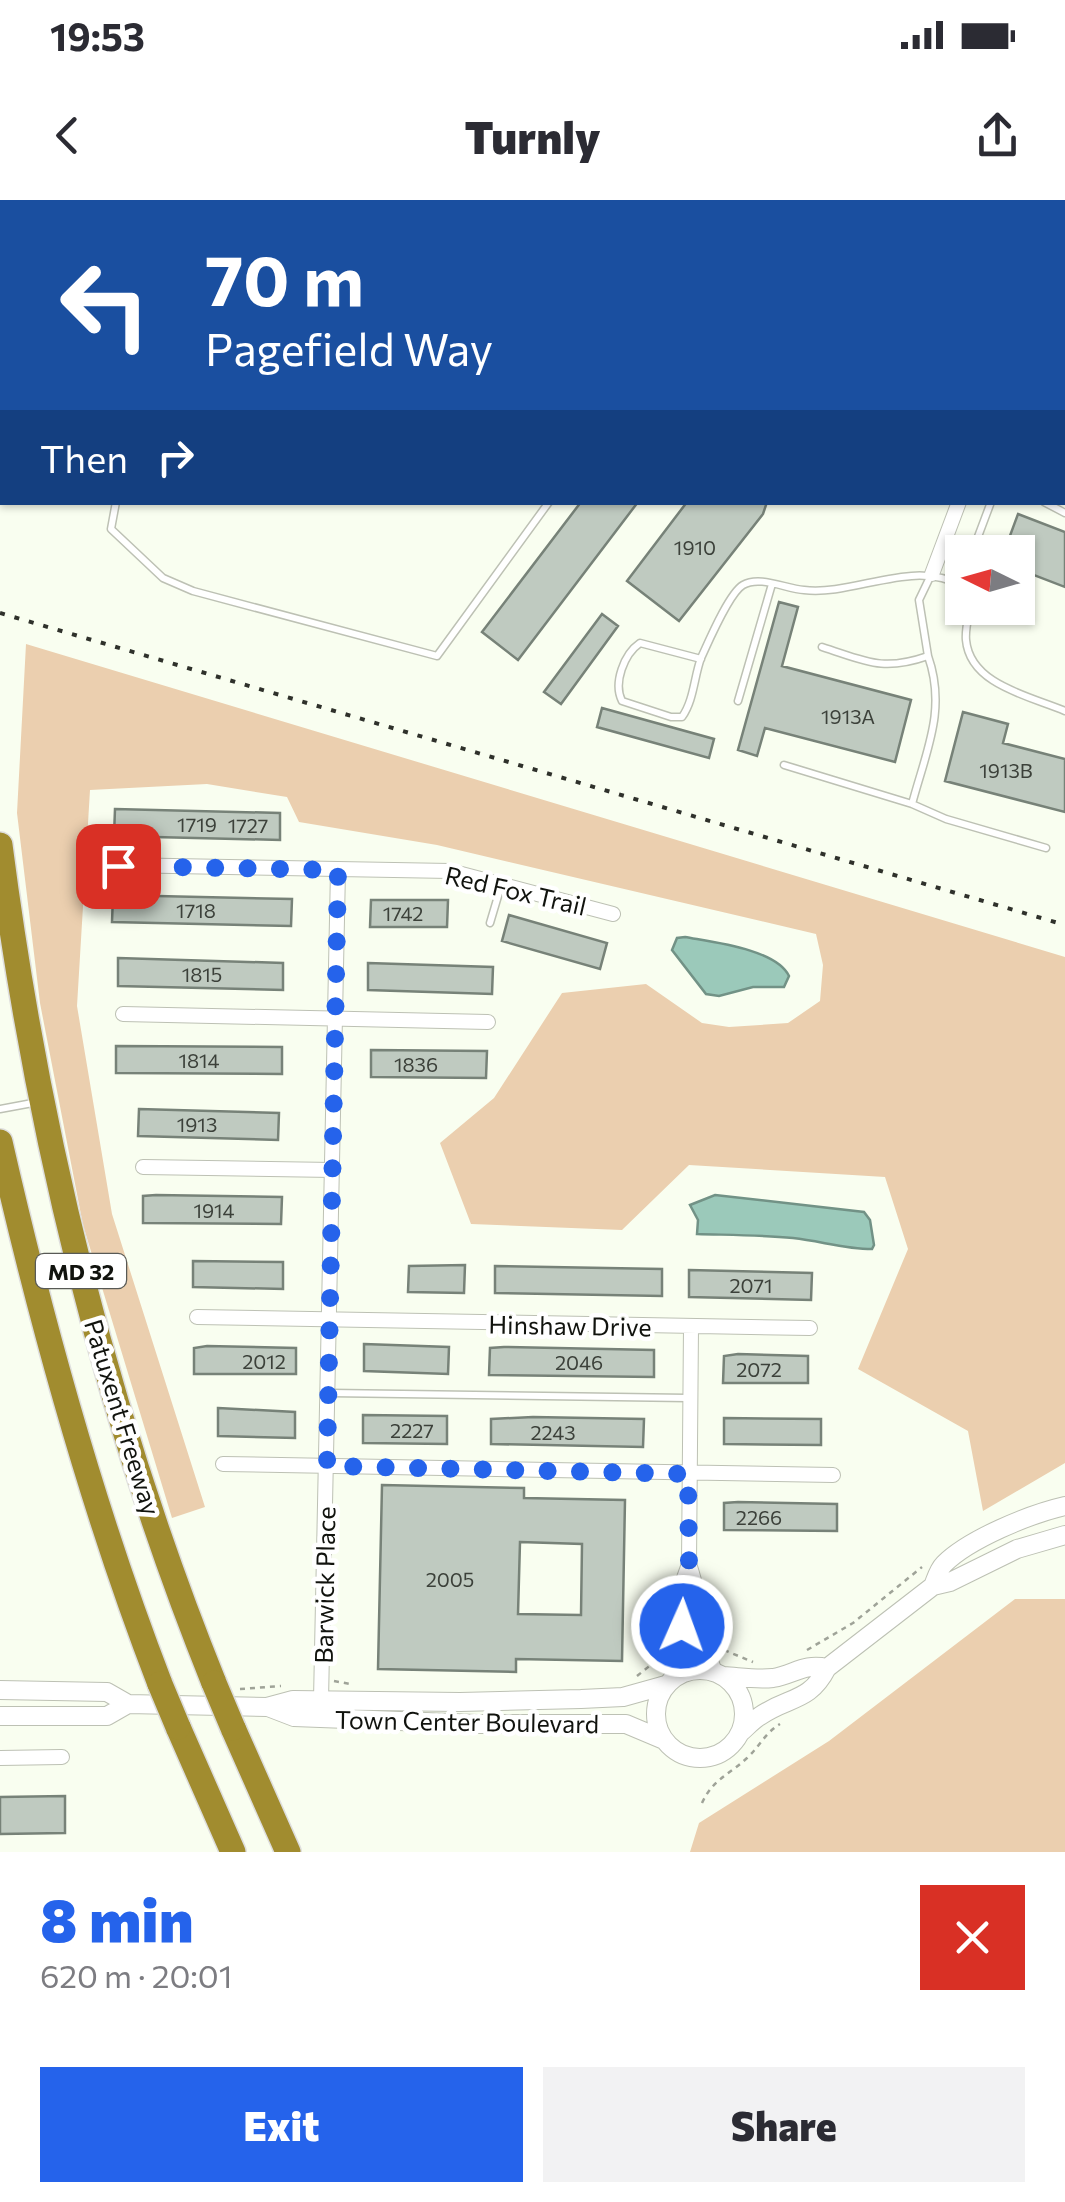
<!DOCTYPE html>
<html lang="en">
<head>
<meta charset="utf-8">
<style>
  :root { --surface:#fff; --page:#f2f2f3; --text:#2b2b33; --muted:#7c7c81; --accent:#2563eb }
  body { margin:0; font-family:Commissioner,sans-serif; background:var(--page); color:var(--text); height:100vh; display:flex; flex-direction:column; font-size:38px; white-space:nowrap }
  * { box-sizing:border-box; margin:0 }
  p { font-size:32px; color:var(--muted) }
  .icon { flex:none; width:55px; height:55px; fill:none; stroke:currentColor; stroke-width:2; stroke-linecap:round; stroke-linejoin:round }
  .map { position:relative; height:1652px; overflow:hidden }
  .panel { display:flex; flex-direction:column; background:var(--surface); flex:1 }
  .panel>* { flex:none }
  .banner { position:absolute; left:0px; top:0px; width:1065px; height:305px; box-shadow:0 2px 8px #0004; background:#1a4fa0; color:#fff; overflow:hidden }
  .needle { width:65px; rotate:275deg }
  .controls { position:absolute; left:945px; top:335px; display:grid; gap:20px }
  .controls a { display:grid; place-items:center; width:90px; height:90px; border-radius:0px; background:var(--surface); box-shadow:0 2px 8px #0004; font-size:50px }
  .pin { position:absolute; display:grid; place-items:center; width:85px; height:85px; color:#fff; margin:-42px; border-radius:20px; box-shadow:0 5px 15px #0006 }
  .me { position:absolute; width:110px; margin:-55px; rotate:2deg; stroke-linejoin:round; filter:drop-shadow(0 0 8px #0008) }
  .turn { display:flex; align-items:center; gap:35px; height:210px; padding:0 40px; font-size:45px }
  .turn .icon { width:130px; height:130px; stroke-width:2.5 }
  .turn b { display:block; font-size:70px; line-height:85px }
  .then { display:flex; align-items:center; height:95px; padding:0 40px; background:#0003; gap:20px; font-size:38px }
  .round { display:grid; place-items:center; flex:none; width:105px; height:105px; border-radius:0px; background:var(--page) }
  .overview { display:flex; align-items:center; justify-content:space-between; height:170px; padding:0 40px }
  h1 { font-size:60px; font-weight:800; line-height:75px; color:var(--accent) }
  .cta { display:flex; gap:20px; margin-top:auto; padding:20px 40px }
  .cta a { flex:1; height:115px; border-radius:0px; background:var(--accent); color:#fff; font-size:40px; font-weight:800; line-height:115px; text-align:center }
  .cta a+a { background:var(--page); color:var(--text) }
  .status { display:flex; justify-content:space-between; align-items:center; height:70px; padding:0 50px; background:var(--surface); direction:ltr }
  .status svg { height:28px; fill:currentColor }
  header { display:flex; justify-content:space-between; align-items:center; height:130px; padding:0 40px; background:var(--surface); font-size:45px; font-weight:800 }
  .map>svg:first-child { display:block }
  .green { fill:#ebcfaf }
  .water { fill:#9bc9ba; stroke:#729286; stroke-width:2.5 }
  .building { fill:#bfcac0; stroke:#778278; stroke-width:2.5; fill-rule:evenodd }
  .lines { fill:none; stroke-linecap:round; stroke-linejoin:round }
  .service-casing { stroke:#bdc1b4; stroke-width:9 }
  .minor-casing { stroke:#bdc1b4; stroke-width:16 }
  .tertiary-casing { stroke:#bdc1b4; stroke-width:20 }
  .motorway-casing { stroke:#dededd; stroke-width:28 }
  .path { stroke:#9fa398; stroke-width:2.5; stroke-dasharray:5 5; stroke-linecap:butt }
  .service { stroke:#fff; stroke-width:6 }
  .minor { stroke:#fff; stroke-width:14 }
  .tertiary { stroke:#fff; stroke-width:18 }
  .motorway { stroke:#a18c2f; stroke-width:25 }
  .rail { stroke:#2f312b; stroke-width:4; stroke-dasharray:5 10; stroke-linecap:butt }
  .motorway-bridge-casing { stroke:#dededd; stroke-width:28; stroke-linecap:butt }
  .motorway-bridge { stroke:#a18c2f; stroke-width:25 }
  .route { stroke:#2563eb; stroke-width:18; stroke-dasharray:0 32.4 }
  .labels { text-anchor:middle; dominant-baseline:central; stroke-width:9; stroke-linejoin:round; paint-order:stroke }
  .number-label { font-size:20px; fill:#3c413a }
  .shield { fill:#fff; stroke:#585a56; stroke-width:2.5 }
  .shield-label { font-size:22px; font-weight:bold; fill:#11130e }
  .street-label { font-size:25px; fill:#11130e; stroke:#fff }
</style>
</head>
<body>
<div class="status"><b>19:53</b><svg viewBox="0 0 49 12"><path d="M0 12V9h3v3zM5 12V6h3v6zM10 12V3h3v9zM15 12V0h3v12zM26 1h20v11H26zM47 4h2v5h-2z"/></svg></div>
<header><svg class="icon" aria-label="back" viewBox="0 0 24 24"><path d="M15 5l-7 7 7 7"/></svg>Turnly<svg class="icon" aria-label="share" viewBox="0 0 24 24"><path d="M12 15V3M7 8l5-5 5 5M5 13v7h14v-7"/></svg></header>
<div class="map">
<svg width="1065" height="1652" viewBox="0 0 1065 1652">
  <rect width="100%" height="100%" fill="#f9fef0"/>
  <path class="green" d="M 26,444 L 1065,757 L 1065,1263 L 983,1311 L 968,1231 L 858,1169 L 908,1049 L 885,977 L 689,965 L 622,1030 L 471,1024 L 440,943 L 494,898 L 562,793 L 646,784 L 702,823 L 729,827 L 788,823 L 820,801 L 823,765 L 816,734 L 437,645 L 299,622 L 287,597 L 207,584 L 90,590 L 77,806 L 112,1014 L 205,1307 L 172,1318 L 83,1025 L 40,803 L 17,613 Z
    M 1015,1399 L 1065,1399 L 1065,1652 L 690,1652 L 699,1623 L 829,1541 Z"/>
  <path class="water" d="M 685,737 C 712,742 776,749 789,776 L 784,787 L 753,787 L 719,796 L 706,794 L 672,750 L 677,738 Z
    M 715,995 L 864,1012 L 870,1020 L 874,1045 L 872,1049 C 844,1049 821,1041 793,1038 C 761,1035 729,1035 697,1034 L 698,1020 L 690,1005 Z"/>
  <path class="building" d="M 581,302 L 638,302 L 518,460 L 482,432 Z
    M 687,302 L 767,302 L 763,314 L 679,421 L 627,381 Z
    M 1018,314 L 1065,332 L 1065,387 L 1018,369 L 1018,352 L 1004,352 Z
    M 779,402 L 798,407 L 782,466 L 911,500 L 895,562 L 765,528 L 757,556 L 738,550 Z
    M 602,414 L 618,426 L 561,504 L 544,492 Z
    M 602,508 L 714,539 L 709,558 L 597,527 Z
    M 963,512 L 1008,524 L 1003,543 L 1065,559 L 1065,612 L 945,581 Z
    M 115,609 L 280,613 L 280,640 L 114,636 Z
    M 113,695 L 292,699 L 291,726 L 112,722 Z
    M 371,700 L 448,700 L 447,727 L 370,727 Z
    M 509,715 L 607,743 L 600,769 L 502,741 Z
    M 118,758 L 283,763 L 283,790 L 118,786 Z
    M 368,763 L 493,767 L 492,794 L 368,790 Z
    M 116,846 L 282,847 L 282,874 L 116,873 Z
    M 371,850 L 487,851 L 486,878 L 371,877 Z
    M 139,909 L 279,913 L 278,940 L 138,936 Z
    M 156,995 L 282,997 L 281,1024 L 143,1023 L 143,996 Z
    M 193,1061 L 283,1062 L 283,1089 L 193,1087 Z
    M 465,1065 L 464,1093 L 408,1092 L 409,1066 Z
    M 495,1066 L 662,1069 L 662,1096 L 495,1093 Z
    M 689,1070 L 812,1073 L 811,1100 L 689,1097 Z
    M 364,1144 L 449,1147 L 448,1174 L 364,1171 Z
    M 207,1146 L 296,1148 L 296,1174 L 194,1174 L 194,1148 Z
    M 504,1147 L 654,1150 L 654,1177 L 489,1175 L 490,1148 Z
    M 738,1154 L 808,1156 L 808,1183 L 723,1183 L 724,1156 Z
    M 218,1208 L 295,1212 L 295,1238 L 218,1236 Z
    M 363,1215 L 447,1216 L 447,1244 L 363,1243 Z
    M 533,1217 L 644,1219 L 643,1247 L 491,1244 L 491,1219 Z
    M 724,1218 L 821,1219 L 821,1245 L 724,1244 Z
    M 382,1285 L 524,1288 L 524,1298 L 625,1300 L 622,1461 L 516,1459 L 516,1472 L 378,1469 ZM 520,1342 L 582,1344 L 581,1415 L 518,1414 Z
    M 738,1302 L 837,1304 L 837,1331 L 724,1330 L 724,1303 Z
    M 65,1596 L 65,1633 L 0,1634 L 0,1597 Z"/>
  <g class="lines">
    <g class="service-casing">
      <path id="service" d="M 475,2 L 477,0
        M 598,2 L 600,0
        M 688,2 L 690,0
        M 821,2 L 823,0
        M 868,2 L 870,0
        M 116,302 L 111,329 L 163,378 L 193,391 L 437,456 L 549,302
        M 1044,302 L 1065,313
        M 973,350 L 991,302
        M 970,408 C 968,418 965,430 966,440 C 970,485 1030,496 1065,511
        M 822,447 C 866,461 882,472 928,456 L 919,400 L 931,375
        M 701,459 L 640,443 C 624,454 613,483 622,501 L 671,517 L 682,517 C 694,500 694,477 701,458 C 708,443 729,393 743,385 C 760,375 786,389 804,390 C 855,396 913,358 962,386
        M 738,501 L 772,384
        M 784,565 L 912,604 C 926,551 947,510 928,456
        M 912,604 L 946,619 L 1046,648
        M 490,723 L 501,686
        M 0,909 L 38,902
        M 330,1193 L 688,1198"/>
    </g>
    <g class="minor-casing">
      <path id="minor" d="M 976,0 L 979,2
        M 1062,38 L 1065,35
        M 1062,54 L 1065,55
        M 932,374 L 959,302
        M 118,665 L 450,671 L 613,714
        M 123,814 L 488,822
        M 143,967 L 333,970
        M 197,1117 L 810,1128
        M 223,1264 L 833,1275
        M 689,1364 L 691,1127
        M 670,1481 L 681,1442 L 680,1389 L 689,1364 C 702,1399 701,1437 715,1472
        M 321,1500 L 338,670
        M 0,1558 L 62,1557"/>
    </g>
    <g class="tertiary-casing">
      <path id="tertiary" d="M 933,1386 C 936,1379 938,1370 944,1364 C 969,1339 1030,1314 1065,1306
        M656 1514a44 44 0 1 1 88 0a44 44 0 1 1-88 0Z
        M 724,1476 C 740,1477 757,1480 773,1478 C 795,1474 804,1463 827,1468
        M 0,1490 L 107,1492 L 128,1504 L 267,1507 L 293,1500 L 460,1502 L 581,1499 L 623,1497 L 666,1485
        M 268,1507 L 294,1517 L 478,1524 L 626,1524 L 664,1540
        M 0,1516 L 107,1516 L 128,1504
        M 740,1533 C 747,1527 753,1520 760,1516 C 789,1496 809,1503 827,1468 L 933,1386 L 950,1382 L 1017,1349 L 1065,1335"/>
    </g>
    <g class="motorway-casing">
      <path id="motorway" d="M 34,2 L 35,0
        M 0,34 L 2,14
        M 0,184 L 2,169
        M 0,645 C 37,931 106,1215 214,1483
        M 0,942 C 42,1126 92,1308 160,1484
        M 178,1527 L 233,1652
        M 233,1528 L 288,1652"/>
    </g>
    <path class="path" d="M 724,1450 L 753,1462
      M 807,1450 L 853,1423 L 922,1367
      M 637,1476 L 662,1456
      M 334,1481 L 350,1484
      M 240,1489 L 281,1486
      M 702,1603 C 713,1579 729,1575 747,1558 C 760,1546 765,1533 780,1524"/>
    <use href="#service" class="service"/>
    <use href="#minor" class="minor"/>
    <use href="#tertiary" class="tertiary"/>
    <use href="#motorway" class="motorway"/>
    <path class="rail" d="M 0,413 L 1065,725"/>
    <g class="motorway-bridge-casing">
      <path id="motorway-bridge" d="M 214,1483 L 233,1528
        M 160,1484 L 178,1527"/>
    </g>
    <use href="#motorway-bridge" class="motorway-bridge"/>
  </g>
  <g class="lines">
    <path class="route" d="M 118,666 L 338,670 L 327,1266 L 688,1274 L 689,1364 L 680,1389 L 682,1426"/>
  </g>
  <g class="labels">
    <g class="number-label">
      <text x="695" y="347">1910</text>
      <text x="848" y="516">1913A</text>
      <text x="1006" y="570">1913B</text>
      <text x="197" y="624">1719</text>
      <text x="248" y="625">1727</text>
      <text x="196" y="710">1718</text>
      <text x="403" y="713">1742</text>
      <text x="202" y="774">1815</text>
      <text x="199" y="860">1814</text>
      <text x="416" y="864">1836</text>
      <text x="197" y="924">1913</text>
      <text x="214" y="1010">1914</text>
      <text x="751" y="1085">2071</text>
      <text x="264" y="1161">2012</text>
      <text x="579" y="1162">2046</text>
      <text x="759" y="1169">2072</text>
      <text x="412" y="1230">2227</text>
      <text x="553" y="1232">2243</text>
      <text x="759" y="1317">2266</text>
      <text x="450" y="1379">2005</text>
    </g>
    <rect class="shield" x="36" y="1054" width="90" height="34" rx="8"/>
    <g class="shield-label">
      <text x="81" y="1071">MD 32</text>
    </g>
    <g class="street-label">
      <text transform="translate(516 690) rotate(13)">Red Fox Trail</text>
      <text transform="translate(570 1125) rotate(1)">Hinshaw Drive</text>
      <text transform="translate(123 1217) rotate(73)">Patuxent Freeway</text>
      <text transform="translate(324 1385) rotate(-89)">Barwick Place</text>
      <text transform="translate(467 1521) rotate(1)">Town Center Boulevard</text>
    </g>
  </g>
</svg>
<div class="controls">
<a><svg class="needle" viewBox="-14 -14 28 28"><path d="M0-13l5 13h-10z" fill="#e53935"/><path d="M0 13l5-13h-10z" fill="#7c7c81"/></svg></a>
</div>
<div class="pin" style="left:118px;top:666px;background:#d93025"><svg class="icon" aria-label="arrive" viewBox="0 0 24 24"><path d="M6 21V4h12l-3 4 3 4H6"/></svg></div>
<svg class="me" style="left:682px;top:1426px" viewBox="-20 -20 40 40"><circle r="17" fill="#2563eb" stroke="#fff" stroke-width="3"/><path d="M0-11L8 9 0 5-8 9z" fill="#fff"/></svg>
<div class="banner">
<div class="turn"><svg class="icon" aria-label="left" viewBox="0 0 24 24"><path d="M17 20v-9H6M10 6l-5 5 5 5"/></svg><div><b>70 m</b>Pagefield Way</div></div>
<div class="then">Then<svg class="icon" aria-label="right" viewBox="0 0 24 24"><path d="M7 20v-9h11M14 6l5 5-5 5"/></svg></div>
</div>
</div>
<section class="panel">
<div class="overview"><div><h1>8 min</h1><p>620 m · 20:01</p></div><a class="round" style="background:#d93025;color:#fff"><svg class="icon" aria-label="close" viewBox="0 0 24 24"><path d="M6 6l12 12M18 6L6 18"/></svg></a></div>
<div class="cta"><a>Exit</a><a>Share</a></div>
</section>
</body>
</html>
